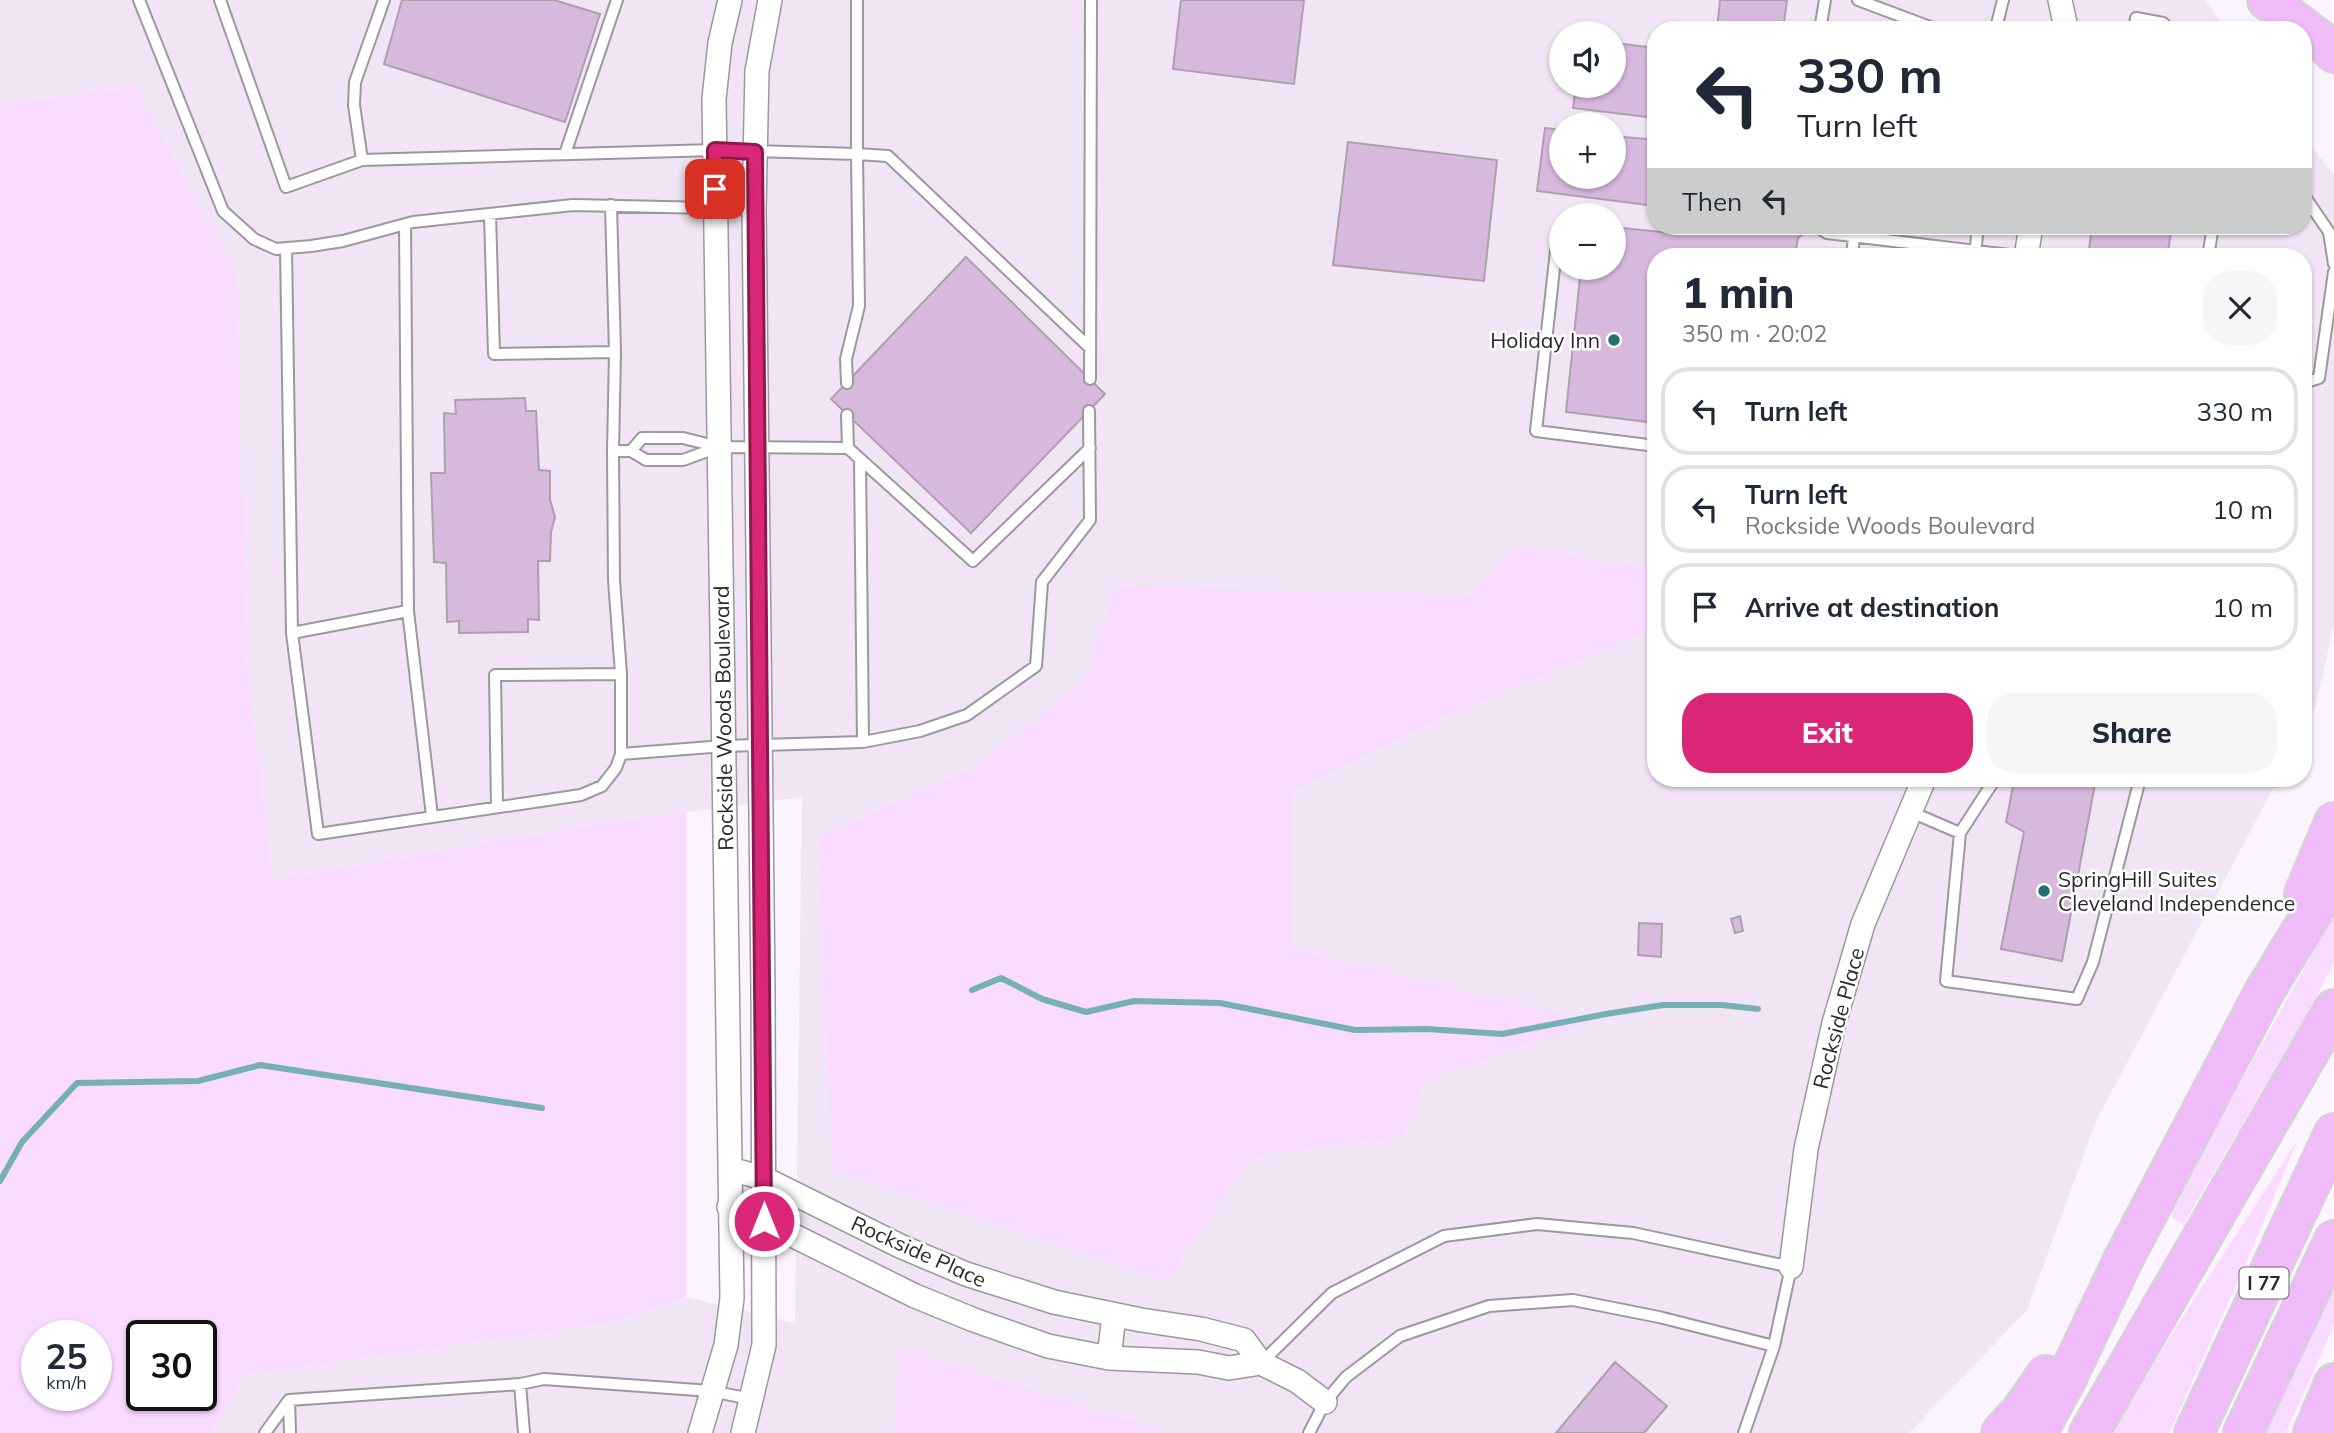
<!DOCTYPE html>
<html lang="en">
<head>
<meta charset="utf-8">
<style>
  :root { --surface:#fff; --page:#f6f6f7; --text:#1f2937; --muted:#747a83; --line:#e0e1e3; --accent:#db2777 }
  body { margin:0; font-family:Mulish,sans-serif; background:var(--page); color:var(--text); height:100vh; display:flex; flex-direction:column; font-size:26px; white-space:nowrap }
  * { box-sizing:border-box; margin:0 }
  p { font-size:23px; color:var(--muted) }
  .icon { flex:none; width:38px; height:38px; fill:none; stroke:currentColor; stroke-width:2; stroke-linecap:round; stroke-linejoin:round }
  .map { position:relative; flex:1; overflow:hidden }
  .drawer { position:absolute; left:1647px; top:248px; width:665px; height:539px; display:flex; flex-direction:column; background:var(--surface); border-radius:28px; box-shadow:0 2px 5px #0004 }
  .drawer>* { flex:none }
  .top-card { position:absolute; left:1647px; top:21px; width:665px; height:214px; border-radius:28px; box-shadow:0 2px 5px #0004; background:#fff; color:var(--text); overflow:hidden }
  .controls { position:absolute; left:1549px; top:21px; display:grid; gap:14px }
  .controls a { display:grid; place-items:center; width:77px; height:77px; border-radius:50%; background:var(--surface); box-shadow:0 2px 5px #0004; font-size:35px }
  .speed { position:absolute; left:21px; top:1320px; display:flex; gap:14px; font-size:35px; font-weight:700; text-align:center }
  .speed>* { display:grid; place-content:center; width:91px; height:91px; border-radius:50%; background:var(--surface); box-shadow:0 2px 5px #0004; line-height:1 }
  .speed small { font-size:18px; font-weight:400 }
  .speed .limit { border:4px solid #111; border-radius:10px; background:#fff; color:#111 }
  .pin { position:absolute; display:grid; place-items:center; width:60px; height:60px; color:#fff; margin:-30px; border-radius:14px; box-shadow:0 4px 10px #0006 }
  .me { position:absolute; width:77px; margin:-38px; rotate:0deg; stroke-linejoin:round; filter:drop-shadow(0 0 5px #0008) }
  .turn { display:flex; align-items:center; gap:24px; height:147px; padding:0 35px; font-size:32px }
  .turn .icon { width:91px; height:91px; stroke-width:2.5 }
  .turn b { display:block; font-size:49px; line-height:60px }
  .then { display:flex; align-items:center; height:66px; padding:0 35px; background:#0003; gap:14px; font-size:26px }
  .round { display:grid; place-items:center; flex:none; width:74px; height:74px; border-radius:28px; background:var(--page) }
  .head { display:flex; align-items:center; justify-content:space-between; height:119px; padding:0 35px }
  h1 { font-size:42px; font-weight:800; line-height:52px }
  .button { display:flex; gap:14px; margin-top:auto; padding:14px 35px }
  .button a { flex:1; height:80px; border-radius:28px; background:var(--accent); color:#fff; font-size:28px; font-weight:800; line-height:80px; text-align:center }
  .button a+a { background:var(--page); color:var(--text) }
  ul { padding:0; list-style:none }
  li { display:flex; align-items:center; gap:21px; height:88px; margin:0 14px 10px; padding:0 21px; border:4px solid var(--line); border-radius:28px }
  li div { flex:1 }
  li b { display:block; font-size:26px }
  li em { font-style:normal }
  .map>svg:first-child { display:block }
  .built { fill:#f1e4f4; fill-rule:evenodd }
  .green { fill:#f8dbfe; fill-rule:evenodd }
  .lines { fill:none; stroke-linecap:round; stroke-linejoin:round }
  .stream { stroke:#76b0b0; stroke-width:6 }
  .building { fill:#d7b9dd; stroke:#aaa2ab; stroke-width:2 }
  .lane-casing { stroke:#9e97a0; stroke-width:14 }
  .street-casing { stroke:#9e97a0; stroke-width:26 }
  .highway-casing { stroke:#d4d4d5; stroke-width:42 }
  .lane { stroke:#fff; stroke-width:10 }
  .street { stroke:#fff; stroke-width:23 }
  .highway { stroke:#efbbf9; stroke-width:38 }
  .route-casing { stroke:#8e194d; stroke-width:18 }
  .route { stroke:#db2777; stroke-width:12 }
  .poi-dot { fill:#246f70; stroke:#fff; stroke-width:2.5 }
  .labels { text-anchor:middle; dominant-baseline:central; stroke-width:5; stroke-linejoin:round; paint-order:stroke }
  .shield { fill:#fff; stroke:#6a686b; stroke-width:2 }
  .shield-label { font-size:19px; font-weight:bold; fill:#2a272b }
  .poi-label { font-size:21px; fill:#2a272b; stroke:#fff; text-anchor:end }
  .street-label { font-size:21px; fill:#2a272b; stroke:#fff }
</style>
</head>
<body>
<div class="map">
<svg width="2334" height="1433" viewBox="0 0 2334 1433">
  <rect width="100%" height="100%" fill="#fbf3fd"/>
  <path class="built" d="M 0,0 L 2205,0 L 2227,30 L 1656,30 L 1656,226 L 2303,226 L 2303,134 L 2334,176 L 2334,623 L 2316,706 L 2303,731 L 2303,257 L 1656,257 L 1656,779 L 2278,779 L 2096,1121 L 2027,1310 L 1909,1433 L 209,1433 L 244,1375 L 608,1323 L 686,1297 L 795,1323 L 802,797 L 633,819 L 272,880 L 246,657 L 135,87 L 0,105 ZM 1561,33 L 1614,33 L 1614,86 L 1561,86 ZM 1561,124 L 1614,124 L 1614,177 L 1561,177 ZM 1561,215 L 1614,215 L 1614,268 L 1561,268 Z"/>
  <path class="green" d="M 135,87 L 237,279 L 246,657 L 272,880 L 633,819 L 686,812 L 686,1297 L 608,1323 L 244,1375 L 209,1433 L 0,1433 L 0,105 ZM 37,1335 L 96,1335 L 96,1395 L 37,1395 ZM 142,1335 L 201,1335 L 201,1395 L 142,1395 Z
    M 1517,549 L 1655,569 L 1655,628 L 1440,718 L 1292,791 L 1292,949 L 1591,1022 L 1425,1079 L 1402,1136 L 1251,1156 L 1166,1280 L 832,1168 L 819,838 L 980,765 L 1086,681 L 1115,587 L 1474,595 Z
    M 2334,902 L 2334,963 L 2306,1016 L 2183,1225 L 2171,1216 L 2203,1150 L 2308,962 Z
    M 2297,1141 L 2251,1252 L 2169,1433 L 2113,1433 L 2170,1337 Z
    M 2334,1277 L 2334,1325 L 2286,1433 L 2263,1433 Z
    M 899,1349 L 1160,1430 L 1158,1433 L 894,1433 Z"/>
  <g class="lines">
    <path class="stream" d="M 972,990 L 1001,978 L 1042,999 L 1086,1012 L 1134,1001 L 1220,1003 L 1355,1030 L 1427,1029 L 1502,1034 L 1606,1014 L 1663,1005 L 1722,1005 L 1758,1009
      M 0,1181 L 22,1142 L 77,1083 L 198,1081 L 260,1065 L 542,1108"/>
  </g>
  <path class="building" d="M 402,0 L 554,0 L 600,14 L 565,122 L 384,64 Z
    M 1181,0 L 1304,0 L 1294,84 L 1173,69 Z
    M 1720,0 L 1787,0 L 1783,30 L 1717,30 Z
    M 1614,43 L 1656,48 L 1656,118 L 1573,108 L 1576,86 L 1614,86 Z
    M 1545,128 L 1561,130 L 1561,177 L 1614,177 L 1614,136 L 1656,140 L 1656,206 L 1537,191 Z
    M 1348,142 L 1497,160 L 1484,281 L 1333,265 Z
    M 1681,226 L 1814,226 L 1798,238 L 1796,250 L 1836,255 L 1836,257 L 1656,257 L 1656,423 L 1566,412 L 1581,268 L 1614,268 L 1614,227 L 1680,234 Z
    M 2092,226 L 2172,226 L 2167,257 L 2088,257 Z
    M 966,257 L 1105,394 L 971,533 L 831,399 Z
    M 525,398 L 526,411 L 536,411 L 539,470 L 550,471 L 550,500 L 555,517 L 551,532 L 550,561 L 538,561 L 539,620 L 528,619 L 528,632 L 459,633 L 459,621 L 447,622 L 446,563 L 434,562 L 431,473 L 445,473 L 444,413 L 456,414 L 455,400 Z
    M 2002,779 L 2096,779 L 2062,961 L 2001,949 L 2024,832 L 2006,822 L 2014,781 Z
    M 1740,916 L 1743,931 L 1735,933 L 1731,919 Z
    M 1639,923 L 1662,924 L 1661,957 L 1638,955 Z
    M 1615,1362 L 1667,1406 L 1644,1433 L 1556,1433 Z"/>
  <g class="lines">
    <g class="lane-casing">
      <path id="lane" d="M 139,0 L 223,211 L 254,239 L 276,249 L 311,246 L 343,241 L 413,222 L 573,205 L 754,209
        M 220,0 L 286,187 L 362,160 L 715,150 L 857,154 L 859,306 L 846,359 L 847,383
        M 857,0 L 857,154 L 888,156 L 1090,348
        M 1858,0 L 1938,30
        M 1820,30 L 1825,0
        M 1957,30 L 1996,28 L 2003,0
        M 2134,30 L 2136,18 L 2163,23 L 2170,30
        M 565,154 L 617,0
        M 362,160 L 354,105 L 355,82 L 384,0
        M 2303,194 L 2329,232 L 2334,264
        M 611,205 L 615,352 L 613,451 L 631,451
        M 490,214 L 494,354 L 615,352
        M 405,224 L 408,611 L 432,816
        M 1816,226 L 1827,233 L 2026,257
        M 1558,233 L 1536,431 L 1656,446
        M 286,248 L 292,633 L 318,834 L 581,795 L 602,786 L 616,768 L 621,754 L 621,674 L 614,580 L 613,451
        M 1975,254 L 1978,226
        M 1852,257 L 1854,236
        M 2208,257 L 2213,226
        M 1090,379 L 1091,0
        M 2303,383 L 2319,378 L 2334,272
        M 847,415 L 848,448
        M 719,447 L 683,460 L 646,460 L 631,451 L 642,438 L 683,438 L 719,447 L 848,448 L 973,561 L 1090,448
        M 292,633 L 408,611
        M 863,742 L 920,731 L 967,715 L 1036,666 L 1042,582 L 1090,520 L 1089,411
        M 621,754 L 724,746 L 863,742 L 860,459
        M 497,807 L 495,675 L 621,674
        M 1911,812 L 1960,833 L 1995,779
        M 1960,833 L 1946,981 L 2077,999 L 2093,962 L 2140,779
        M 1261,1363 L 1332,1293 L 1444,1236 L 1537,1224 L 1633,1233 L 1791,1267 L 1774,1346 L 1744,1433
        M 520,1384 L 524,1433
        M 289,1401 L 290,1433
        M 265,1433 L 289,1400 L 520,1384 L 544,1379 L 711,1391 L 751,1399
        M 1309,1433 L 1325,1402 L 1346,1377 L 1400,1336 L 1489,1306 L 1573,1300 L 1659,1317 L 1774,1346"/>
    </g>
    <g class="street-casing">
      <path id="street" d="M 2060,0 L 2065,23 L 2063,30
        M 2026,257 L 2031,226
        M 730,1169 L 763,1178 L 900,1246 L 966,1274 L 1054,1302 L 1141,1320 L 1201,1329 L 1244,1340 L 1261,1363 L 1297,1381 L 1325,1402
        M 729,1207 L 764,1221 L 915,1296 L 974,1320 L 1048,1346 L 1109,1358 L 1198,1362 L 1229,1368 L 1261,1363
        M 1791,1267 L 1806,1149 L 1834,1023 L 1863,924 L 1924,779
        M 1109,1358 L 1114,1315
        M 700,1433 L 726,1345 L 732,1298 L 714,99 L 720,43 L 730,0
        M 743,1433 L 764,1345 L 763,989 L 754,209 L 757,71 L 770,0"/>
    </g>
    <g class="highway-casing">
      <path id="highway" d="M 2267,0 L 2324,43 L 2334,53
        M 2304,894 L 2334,822
        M 2001,1433 L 2021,1411 L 2046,1375
        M 2037,1433 L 2067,1378 L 2123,1260 L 2264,992 L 2321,898 L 2334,872
        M 2089,1433 L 2334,1009
        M 2194,1433 L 2334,1133
        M 2243,1433 L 2334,1240
        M 2313,1433 L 2334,1383"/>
    </g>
    <use href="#lane" class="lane"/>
    <use href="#street" class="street"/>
    <use href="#highway" class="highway"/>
  </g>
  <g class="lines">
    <g class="route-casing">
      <path id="route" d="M 715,189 L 715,150 L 755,152 L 764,1221"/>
    </g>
    <use href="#route" class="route"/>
  </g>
  <g class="poi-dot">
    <circle cx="1614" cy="340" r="7"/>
    <circle cx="2044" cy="891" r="7"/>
  </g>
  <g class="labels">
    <rect class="shield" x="2239.5" y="1267.5" width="49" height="31" rx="5"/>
    <g class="shield-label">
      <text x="2264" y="1283">I 77</text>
    </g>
    <g class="poi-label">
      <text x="1600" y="340">Holiday Inn</text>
      <text x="2058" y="879" text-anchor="start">SpringHill Suites<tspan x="2058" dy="24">Cleveland Independence</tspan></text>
    </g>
    <g class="street-label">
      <text transform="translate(723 718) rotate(-91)">Rockside Woods Boulevard</text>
      <text transform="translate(1838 1018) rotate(-75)">Rockside Place</text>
      <text transform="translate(919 1251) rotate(24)">Rockside Place</text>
    </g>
  </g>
</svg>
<div class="controls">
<a><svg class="icon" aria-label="sound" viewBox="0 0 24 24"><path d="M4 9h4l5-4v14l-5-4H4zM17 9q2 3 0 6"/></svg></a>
<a>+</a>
<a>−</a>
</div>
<div class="speed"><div>25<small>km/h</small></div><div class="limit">30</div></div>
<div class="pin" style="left:715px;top:189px;background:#d93025"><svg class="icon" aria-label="arrive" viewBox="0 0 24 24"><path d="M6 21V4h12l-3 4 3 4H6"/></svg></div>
<svg class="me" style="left:764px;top:1221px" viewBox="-20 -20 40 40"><circle r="17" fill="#db2777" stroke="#fff" stroke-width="3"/><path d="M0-11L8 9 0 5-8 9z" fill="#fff"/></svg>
<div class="top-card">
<div class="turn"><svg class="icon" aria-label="left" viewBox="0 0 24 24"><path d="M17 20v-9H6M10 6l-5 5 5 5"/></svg><div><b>330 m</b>Turn left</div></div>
<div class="then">Then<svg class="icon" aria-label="left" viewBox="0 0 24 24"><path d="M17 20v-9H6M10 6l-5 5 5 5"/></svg></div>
</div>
<section class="drawer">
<div class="head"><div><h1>1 min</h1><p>350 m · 20:02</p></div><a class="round"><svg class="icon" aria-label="close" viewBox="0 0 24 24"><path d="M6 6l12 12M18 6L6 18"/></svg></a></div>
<ul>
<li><svg class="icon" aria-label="left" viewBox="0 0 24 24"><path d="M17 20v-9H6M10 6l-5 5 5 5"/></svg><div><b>Turn left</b></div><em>330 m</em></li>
<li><svg class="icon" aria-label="left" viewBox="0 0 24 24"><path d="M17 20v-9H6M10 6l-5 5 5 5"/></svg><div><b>Turn left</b><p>Rockside Woods Boulevard</p></div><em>10 m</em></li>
<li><svg class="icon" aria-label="arrive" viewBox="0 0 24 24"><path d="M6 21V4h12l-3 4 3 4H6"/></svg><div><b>Arrive at destination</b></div><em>10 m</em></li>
</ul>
<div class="button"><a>Exit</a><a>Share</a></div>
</section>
</div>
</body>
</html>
